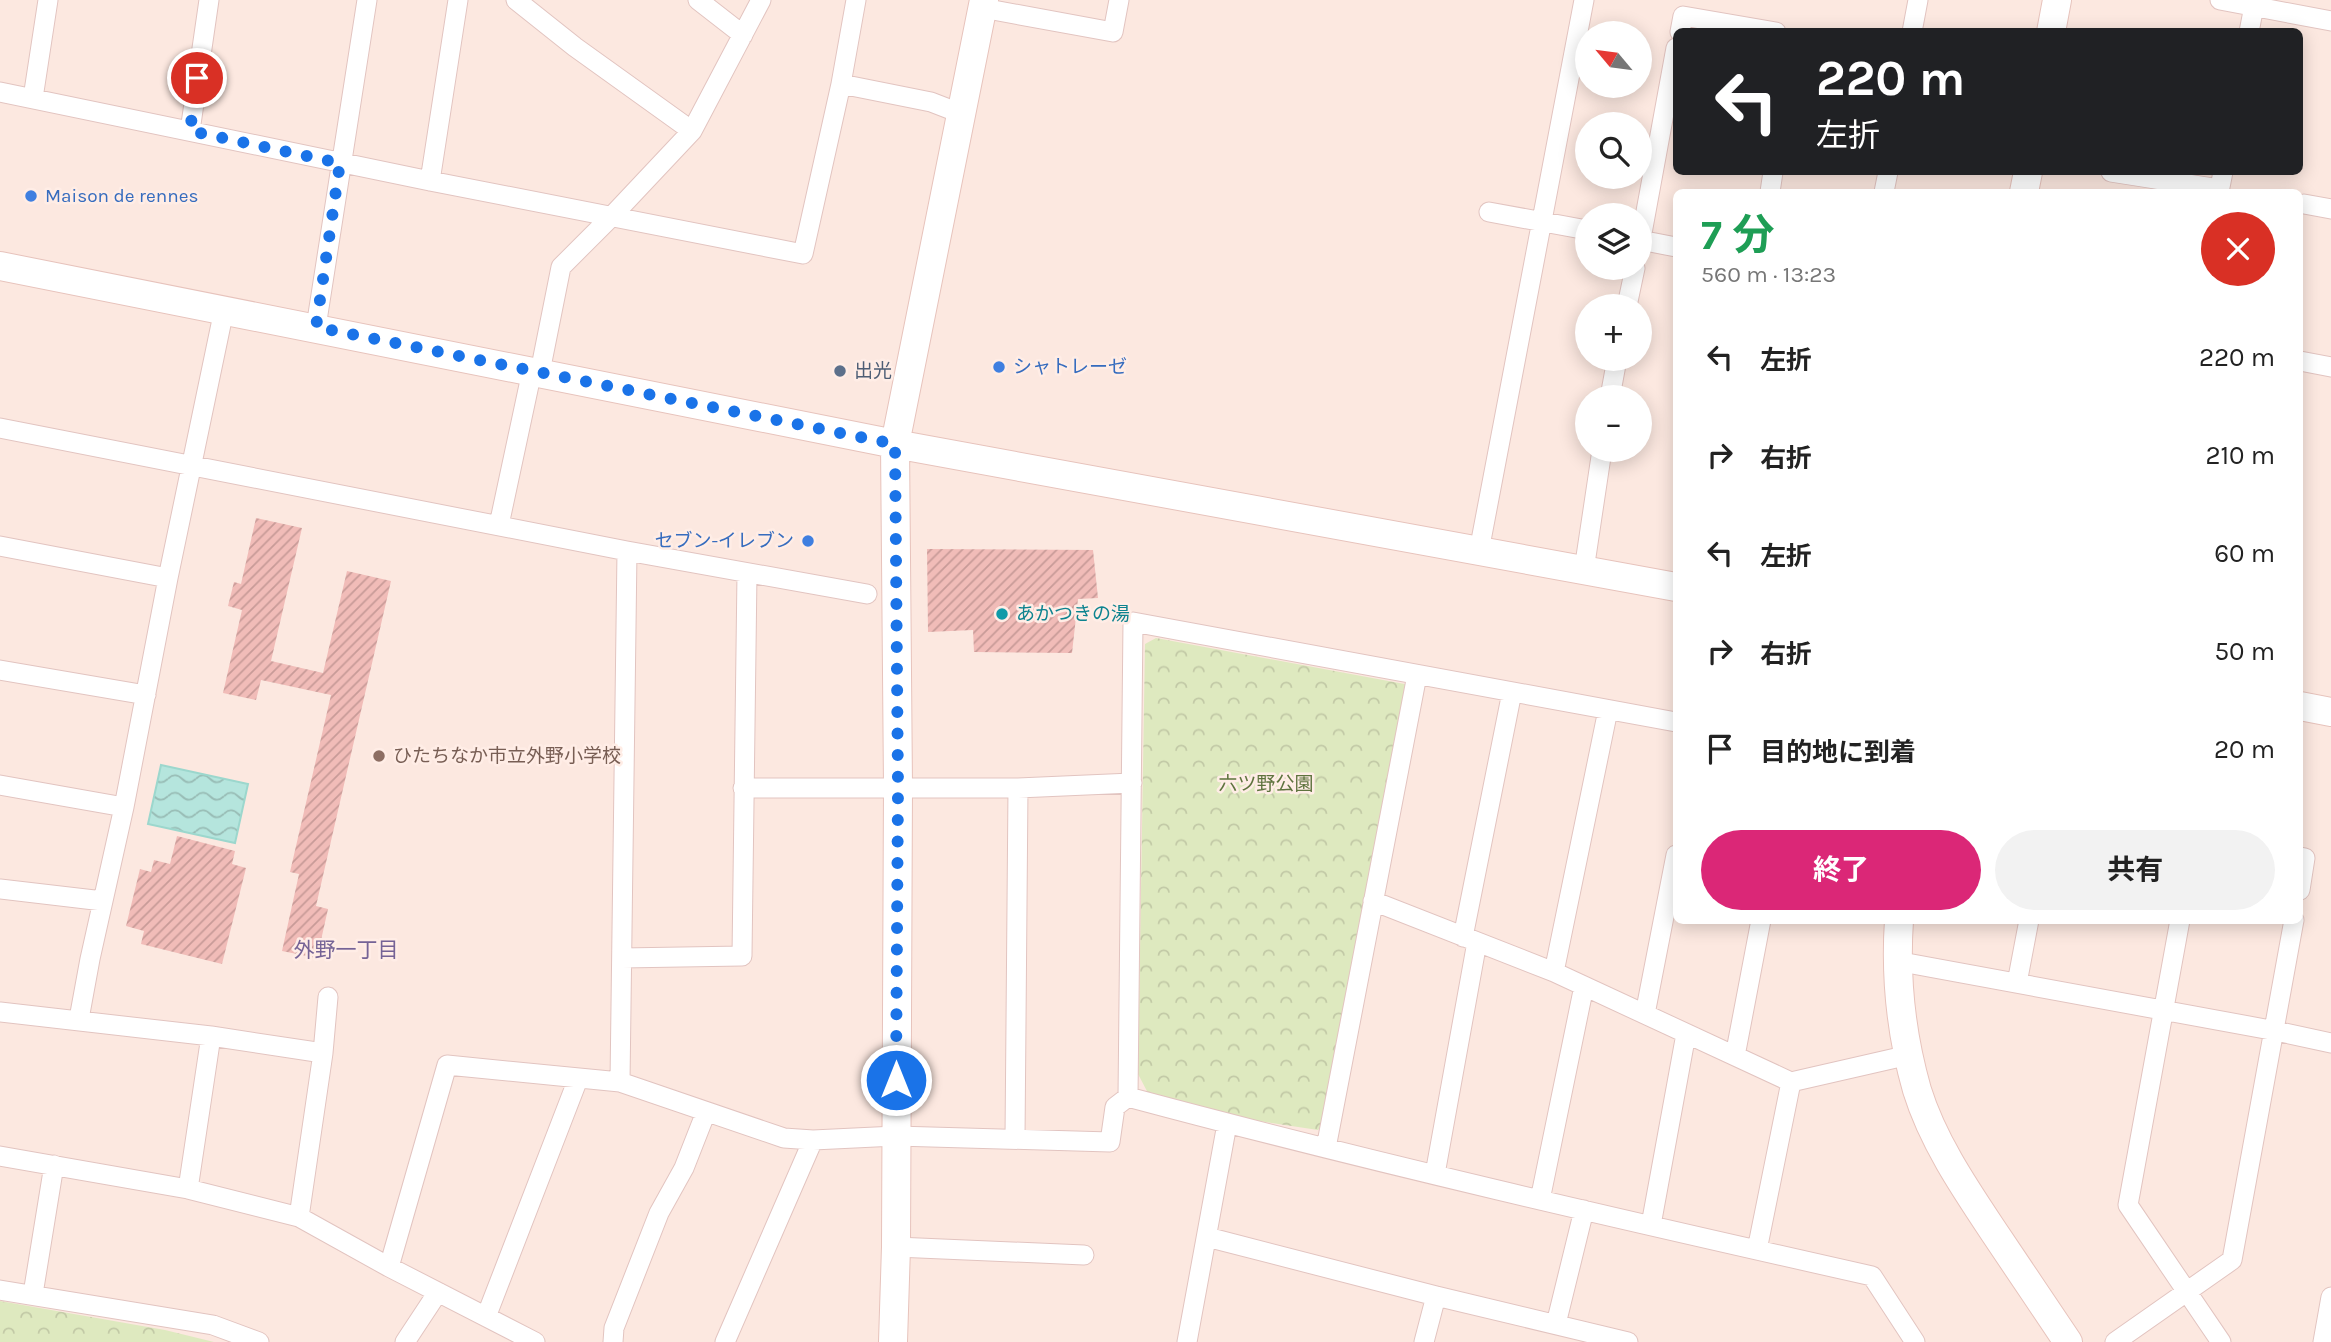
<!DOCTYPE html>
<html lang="ja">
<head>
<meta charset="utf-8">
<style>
  :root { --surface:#fff; --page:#f2f2f2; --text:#222; --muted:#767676; --accent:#db2777 }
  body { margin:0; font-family:Karla,"Noto Sans JP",sans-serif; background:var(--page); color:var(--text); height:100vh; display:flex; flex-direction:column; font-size:26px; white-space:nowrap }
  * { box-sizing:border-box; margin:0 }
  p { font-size:23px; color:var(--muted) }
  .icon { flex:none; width:38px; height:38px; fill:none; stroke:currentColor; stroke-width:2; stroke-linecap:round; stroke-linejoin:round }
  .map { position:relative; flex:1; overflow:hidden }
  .side { position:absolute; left:1673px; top:189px; width:630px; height:735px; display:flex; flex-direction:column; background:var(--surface); border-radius:10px; box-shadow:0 4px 18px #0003 }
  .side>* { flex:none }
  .guide { position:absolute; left:1673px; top:28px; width:630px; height:147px; border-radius:10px; box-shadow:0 4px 18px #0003; background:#202124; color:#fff; overflow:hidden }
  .needle { width:46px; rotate:299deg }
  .buttons { position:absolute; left:1575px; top:21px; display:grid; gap:14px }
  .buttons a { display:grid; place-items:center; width:77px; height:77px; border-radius:50%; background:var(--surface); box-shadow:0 4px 18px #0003; font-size:35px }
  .pin { position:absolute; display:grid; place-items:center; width:60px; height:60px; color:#fff; margin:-30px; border:4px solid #fff; border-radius:50%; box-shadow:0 2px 7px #0007 }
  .me { position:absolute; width:77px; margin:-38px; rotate:0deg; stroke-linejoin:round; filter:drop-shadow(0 0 5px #0008) }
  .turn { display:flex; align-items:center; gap:24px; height:147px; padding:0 28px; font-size:32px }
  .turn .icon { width:91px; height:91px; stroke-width:2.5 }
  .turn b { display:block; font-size:49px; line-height:60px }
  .round { display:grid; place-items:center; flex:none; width:74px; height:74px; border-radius:37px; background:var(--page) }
  .overview { display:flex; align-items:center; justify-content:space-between; height:119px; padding:0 28px }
  h1 { font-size:42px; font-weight:700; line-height:52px; color:#1e9e55 }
  .button { display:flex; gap:14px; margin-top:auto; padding:14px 28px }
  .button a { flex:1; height:80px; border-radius:42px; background:var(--accent); color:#fff; font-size:28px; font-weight:700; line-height:80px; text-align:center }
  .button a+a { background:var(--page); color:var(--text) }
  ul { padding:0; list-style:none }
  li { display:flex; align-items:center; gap:21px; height:98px; padding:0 28px }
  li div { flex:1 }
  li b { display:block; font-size:26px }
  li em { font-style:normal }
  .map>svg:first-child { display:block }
  .park { fill:url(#park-crowns) }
  .water { fill:url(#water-waves); stroke:#9cd7cd; stroke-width:2 }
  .building { fill:url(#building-hatch) }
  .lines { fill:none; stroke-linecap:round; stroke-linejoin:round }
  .street-casing { stroke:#e2c4c0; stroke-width:21 }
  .secondary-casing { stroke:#e7c3bc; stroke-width:30 }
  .street { stroke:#fff; stroke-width:19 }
  .secondary { stroke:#fff; stroke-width:28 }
  .route { stroke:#1a73e8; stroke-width:12; stroke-dasharray:0 21.6 }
  .shop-dot { fill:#3f7fe0; stroke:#ffede6; stroke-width:2.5 }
  .service-dot { fill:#5c6f8a; stroke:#ffede6; stroke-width:2.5 }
  .culture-dot { fill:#0f9aa8; stroke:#ffede6; stroke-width:2.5 }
  .education-dot { fill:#8d6e63; stroke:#ffede6; stroke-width:2.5 }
  .labels { text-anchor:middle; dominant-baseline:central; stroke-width:5; stroke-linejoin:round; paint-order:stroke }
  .shop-label { font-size:19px; fill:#366cbe; stroke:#ffede6; text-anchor:start }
  .service-label { font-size:19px; fill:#4e5e75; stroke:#ffede6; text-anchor:start }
  .culture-label { font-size:19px; fill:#0d838f; stroke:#ffede6; text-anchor:start }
  .education-label { font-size:19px; fill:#785e54; stroke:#ffede6; text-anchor:start }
  .park-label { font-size:19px; fill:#5e733d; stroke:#ffede6 }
  .neighbourhood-label { font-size:21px; fill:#756396; stroke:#ffede6 }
</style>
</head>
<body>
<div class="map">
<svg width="2331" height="1342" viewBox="0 0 2331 1342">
  <defs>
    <pattern id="park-crowns" width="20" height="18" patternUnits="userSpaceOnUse" patternTransform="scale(1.75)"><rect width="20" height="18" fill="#dee9bf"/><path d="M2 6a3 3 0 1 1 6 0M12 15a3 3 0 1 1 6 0" fill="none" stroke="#c2c9a6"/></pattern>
    <pattern id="water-waves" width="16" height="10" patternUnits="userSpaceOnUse" patternTransform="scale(1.75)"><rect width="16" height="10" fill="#b5e5dd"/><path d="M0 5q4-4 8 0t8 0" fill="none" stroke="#98bcb5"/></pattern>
    <pattern id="building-hatch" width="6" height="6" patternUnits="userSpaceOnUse" patternTransform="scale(1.75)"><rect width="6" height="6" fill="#f1bcb8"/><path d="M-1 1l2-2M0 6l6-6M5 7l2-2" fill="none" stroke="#c89b98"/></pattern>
  </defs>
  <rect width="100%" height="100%" fill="#fce8e0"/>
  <path class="park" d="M 1156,638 L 1410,685 L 1329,1117 L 1318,1130 L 1233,1117 L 1149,1095 L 1138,1074 L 1145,644 Z
    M 0,1301 L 165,1330 L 214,1342 L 0,1342 Z"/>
  <path class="water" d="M 161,765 L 248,784 L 235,843 L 148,824 Z"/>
  <path class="building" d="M 256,518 L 302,528 L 271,661 L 323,673 L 347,571 L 391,581 L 316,906 L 328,909 L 317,958 L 282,951 L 299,874 L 290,872 L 331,695 L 261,680 L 256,700 L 223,693 L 242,610 L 228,606 L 234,582 L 241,584 Z
    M 927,549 L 1093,550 L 1098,598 L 1078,599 L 1072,653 L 974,652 L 973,630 L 928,632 Z
    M 177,836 L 235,851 L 232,864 L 246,868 L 222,964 L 141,944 L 144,931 L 126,926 L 140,869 L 151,872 L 154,860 L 170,864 Z"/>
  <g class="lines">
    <g class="street-casing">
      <path id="street" d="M 516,0 L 575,47 L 692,131
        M 698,0 L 743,35
        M 856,0 L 841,84 L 931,102 L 962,114
        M 2220,0 L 2331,21
        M 982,8 L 1113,32 L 1119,0
        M 1680,32 L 1683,16 L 1776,32
        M 1912,32 L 1918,0
        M 2249,32 L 2254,6
        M 0,92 L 430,181 L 803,254 L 841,84
        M 33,98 L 48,0
        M 190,131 L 209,0
        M 2111,172 L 2219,189
        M 430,181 L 458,0
        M 1770,192 L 1773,172
        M 1884,192 L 1888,172
        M 2219,192 L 2223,172
        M 2304,204 L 2331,209
        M 1489,212 L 1587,230
        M 1640,240 L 1676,247
        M 1640,244 L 1676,48
        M 1627,306 L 1635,268
        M 316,327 L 367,0
        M 2300,361 L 2331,367
        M 540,372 L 561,267 L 612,216 L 692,131 L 761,0
        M 1610,397 L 1617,359
        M 0,428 L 627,551 L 867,594
        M 499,525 L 532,371
        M 0,546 L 168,578
        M 1479,551 L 1584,0
        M 1584,570 L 1602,450
        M 0,670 L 146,695
        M 0,785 L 124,807
        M 743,788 L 1018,788 L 1132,783
        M 2300,857 L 2305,858 L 2300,890
        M 0,889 L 103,901
        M 1373,901 L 1554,972 L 1791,1082 L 1909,1055
        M 2180,920 L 2128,1205 L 2221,1342
        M 1463,937 L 1512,692
        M 622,958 L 742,956 L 747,573
        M 1896,961 L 2276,1031 L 2331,1043
        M 1554,972 L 1608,710
        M 2017,983 L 2029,920
        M 0,1012 L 211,1036 L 323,1053
        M 1645,1014 L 1676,855
        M 79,1019 L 90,959 L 124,807 L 168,578 L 224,310
        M 1735,1056 L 1761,920
        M 620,1082 L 627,551
        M 1128,1097 L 1133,622 L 1676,722
        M 1128,1097 C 1374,1163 1623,1220 1872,1276 L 1915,1342
        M 1015,1139 L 1018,788
        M 1326,1148 L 1417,675
        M 0,1156 L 188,1189 L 299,1217 L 389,1267 L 535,1342
        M 1435,1174 L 1477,942
        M 188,1189 L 211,1036
        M 1540,1200 L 1584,986
        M 299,1217 L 323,1053 L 328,997
        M 1651,1225 L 1686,1034
        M 1207,1237 L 1436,1296 L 1628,1342
        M 896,1247 L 1084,1255
        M 1757,1250 L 1791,1082
        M 389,1267 L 447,1065 L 620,1082 L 784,1138 L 813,1140 L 896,1136 L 1110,1142 L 1115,1107 L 1128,1097
        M 0,1290 L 213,1325 L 259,1342
        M 33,1294 L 54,1165
        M 486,1317 L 578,1079
        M 1556,1324 L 1584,1210
        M 405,1342 L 438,1292
        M 613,1342 L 614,1328 L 659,1213 L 684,1168 L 706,1112
        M 725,1342 L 813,1140
        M 1187,1342 L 1227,1124
        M 1424,1342 L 1436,1296
        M 2115,1342 L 2232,1260 L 2294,920
        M 2323,1342 L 2331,1297"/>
    </g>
    <g class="secondary-casing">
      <path id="secondary" d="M 2051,32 L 2057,0
        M 2024,192 L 2028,172
        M 0,266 L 895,444 L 1676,587
        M 2300,706 L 2331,712
        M 1899,920 C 1895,979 1901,1034 1917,1090 C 1933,1142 1966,1190 1996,1235 C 2020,1271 2044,1306 2068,1342
        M 893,1342 L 896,1247 L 898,787 L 895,444 L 984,0"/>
    </g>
    <use href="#street" class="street"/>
    <use href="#secondary" class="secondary"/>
  </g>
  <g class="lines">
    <path class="route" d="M 197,78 L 190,131 L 340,163 L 316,327 L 895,444 L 898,787 L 896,1080"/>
  </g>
  <g class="shop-dot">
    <circle cx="31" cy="196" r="7"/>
    <circle cx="999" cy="367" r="7"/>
    <circle cx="808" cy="541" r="7"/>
  </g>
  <circle class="service-dot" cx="840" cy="371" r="7"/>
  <circle class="culture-dot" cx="1002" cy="614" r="7"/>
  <circle class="education-dot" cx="379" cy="756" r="7"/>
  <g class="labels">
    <g class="shop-label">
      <text x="45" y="196">Maison de rennes</text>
      <text x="1013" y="367">シャトレーゼ</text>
      <text x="794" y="541" text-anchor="end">セブン-イレブン</text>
    </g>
    <g class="service-label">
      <text x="854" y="371">出光</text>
    </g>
    <g class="culture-label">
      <text x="1016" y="614">あかつきの湯</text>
    </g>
    <g class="education-label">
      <text x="393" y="756">ひたちなか市立外野小学校</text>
    </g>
    <g class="park-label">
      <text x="1266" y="784">六ツ野公園</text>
    </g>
    <g class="neighbourhood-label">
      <text x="346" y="950">外野一丁目</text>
    </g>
  </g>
</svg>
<div class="buttons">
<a><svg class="needle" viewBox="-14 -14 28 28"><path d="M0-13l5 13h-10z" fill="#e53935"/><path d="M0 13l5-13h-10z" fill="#767676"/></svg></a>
<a><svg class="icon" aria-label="search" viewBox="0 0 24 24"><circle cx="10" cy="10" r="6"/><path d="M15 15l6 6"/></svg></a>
<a><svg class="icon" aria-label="layers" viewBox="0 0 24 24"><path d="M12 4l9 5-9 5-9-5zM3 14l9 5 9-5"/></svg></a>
<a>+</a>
<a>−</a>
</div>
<div class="pin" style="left:197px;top:78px;background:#d93025"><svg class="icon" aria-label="arrive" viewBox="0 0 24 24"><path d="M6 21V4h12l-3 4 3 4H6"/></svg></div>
<svg class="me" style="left:896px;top:1080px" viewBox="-20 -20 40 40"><circle r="17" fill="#1a73e8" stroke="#fff" stroke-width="3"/><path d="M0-11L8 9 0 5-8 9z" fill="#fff"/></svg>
<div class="guide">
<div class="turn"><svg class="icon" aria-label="left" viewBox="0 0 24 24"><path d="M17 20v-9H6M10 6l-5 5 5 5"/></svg><div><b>220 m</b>左折</div></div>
</div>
<section class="side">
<div class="overview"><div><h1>7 分</h1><p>560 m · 13:23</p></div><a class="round" style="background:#d93025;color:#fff"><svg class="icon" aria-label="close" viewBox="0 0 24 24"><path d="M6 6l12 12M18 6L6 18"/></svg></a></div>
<ul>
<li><svg class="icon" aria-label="left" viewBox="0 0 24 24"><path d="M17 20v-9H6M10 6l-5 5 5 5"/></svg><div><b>左折</b></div><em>220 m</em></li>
<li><svg class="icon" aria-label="right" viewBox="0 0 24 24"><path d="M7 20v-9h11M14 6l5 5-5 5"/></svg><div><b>右折</b></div><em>210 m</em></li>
<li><svg class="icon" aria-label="left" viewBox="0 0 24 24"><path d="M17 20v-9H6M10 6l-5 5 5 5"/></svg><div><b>左折</b></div><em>60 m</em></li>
<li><svg class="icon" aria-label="right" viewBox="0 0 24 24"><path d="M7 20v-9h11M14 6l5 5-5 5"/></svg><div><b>右折</b></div><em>50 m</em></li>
<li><svg class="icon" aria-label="arrive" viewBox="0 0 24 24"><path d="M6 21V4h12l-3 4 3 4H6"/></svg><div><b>目的地に到着</b></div><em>20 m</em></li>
</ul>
<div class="button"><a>終了</a><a>共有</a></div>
</section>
</div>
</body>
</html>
